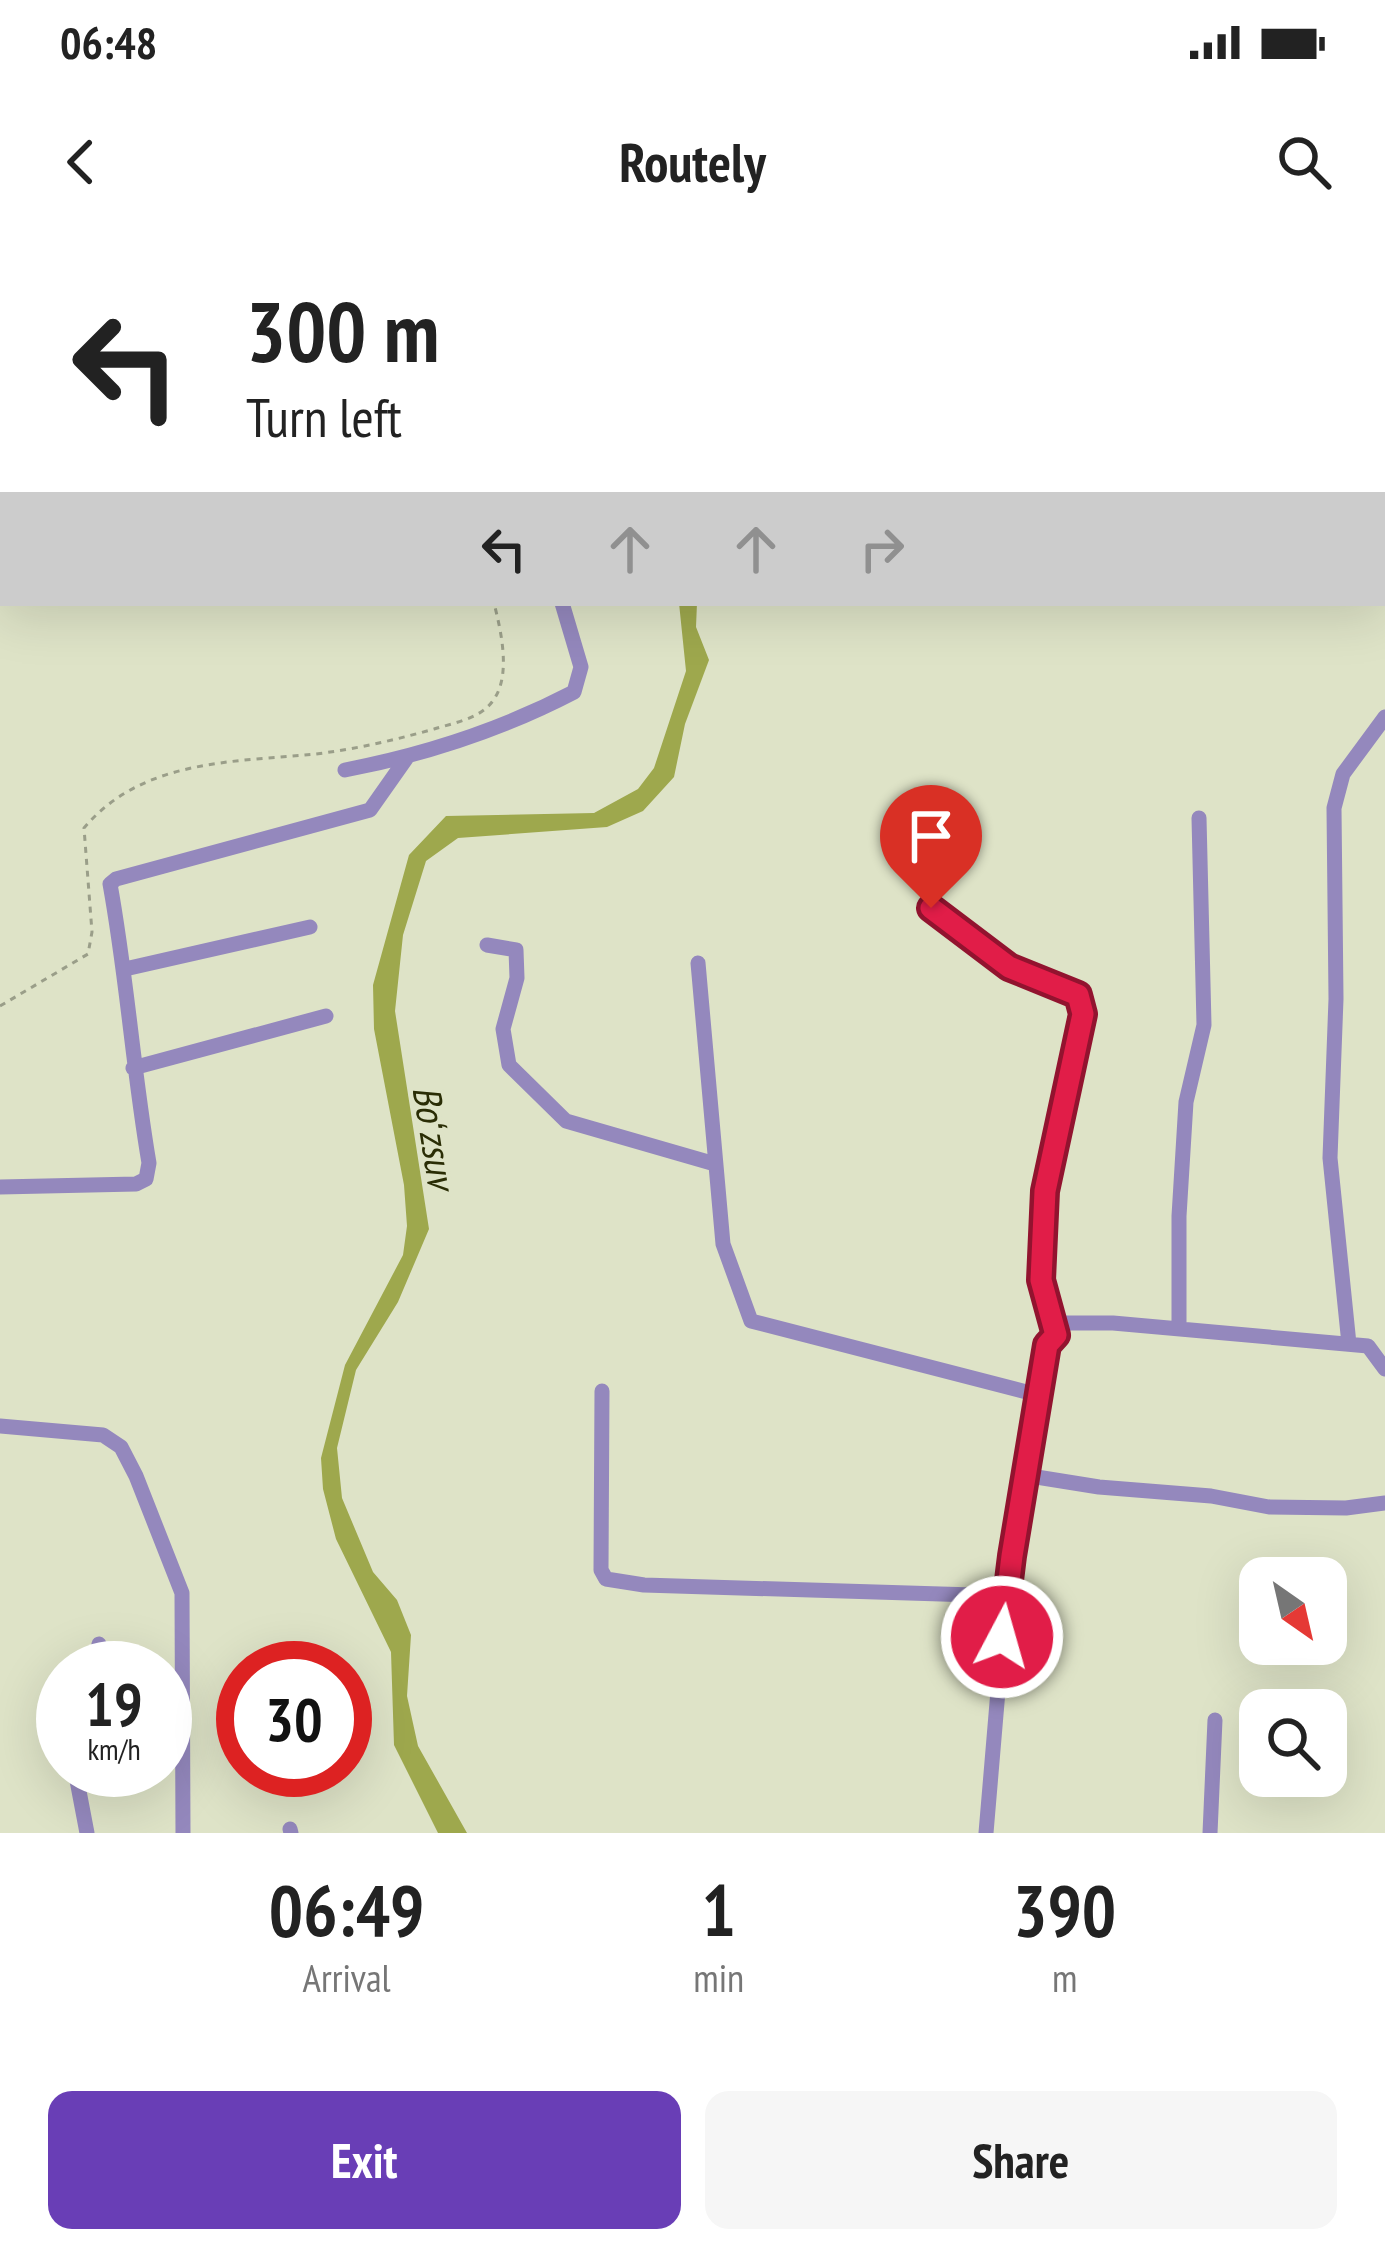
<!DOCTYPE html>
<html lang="en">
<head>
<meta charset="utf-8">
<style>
  :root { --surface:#fff; --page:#f6f6f6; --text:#222; --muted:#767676; --accent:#693eb6 }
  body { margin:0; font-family:"PT Sans Narrow",sans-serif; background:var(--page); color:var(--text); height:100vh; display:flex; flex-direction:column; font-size:45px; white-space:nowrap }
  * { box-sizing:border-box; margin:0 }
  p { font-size:39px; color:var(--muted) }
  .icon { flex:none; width:66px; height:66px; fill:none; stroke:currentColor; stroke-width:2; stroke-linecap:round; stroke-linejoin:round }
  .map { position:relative; height:1593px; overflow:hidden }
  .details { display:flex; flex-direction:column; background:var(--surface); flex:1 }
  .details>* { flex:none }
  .guide { position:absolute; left:0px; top:0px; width:1386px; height:366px; box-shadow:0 12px 48px #0002; background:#fff; color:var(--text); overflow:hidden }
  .needle { width:78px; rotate:146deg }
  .fabs { position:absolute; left:1239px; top:1317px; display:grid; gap:24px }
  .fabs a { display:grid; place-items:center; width:108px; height:108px; border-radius:24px; background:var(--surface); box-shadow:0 12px 48px #0002; font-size:60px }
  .speed { position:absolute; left:36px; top:1401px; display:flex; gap:24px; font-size:60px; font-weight:700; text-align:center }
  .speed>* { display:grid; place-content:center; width:156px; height:156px; border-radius:50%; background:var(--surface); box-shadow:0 12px 48px #0002; line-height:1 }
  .speed small { font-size:30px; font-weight:400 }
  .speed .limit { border:18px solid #d22; background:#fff; color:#111 }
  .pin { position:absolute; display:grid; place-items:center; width:102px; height:102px; color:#fff; margin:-123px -51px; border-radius:50% 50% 50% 0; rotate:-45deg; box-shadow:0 0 12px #0007 }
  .pin .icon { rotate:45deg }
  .me { position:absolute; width:132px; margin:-66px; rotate:6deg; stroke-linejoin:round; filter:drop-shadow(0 0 9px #0008) }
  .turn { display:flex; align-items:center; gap:42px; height:252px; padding:0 48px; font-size:54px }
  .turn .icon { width:156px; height:156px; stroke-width:2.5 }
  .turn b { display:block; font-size:84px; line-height:102px }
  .lanes { display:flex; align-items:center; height:114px; padding:0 48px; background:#0003; justify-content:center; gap:60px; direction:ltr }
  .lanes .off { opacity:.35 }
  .eta { display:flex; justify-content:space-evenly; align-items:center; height:204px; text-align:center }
  .eta b { font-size:72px; font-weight:600; line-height:84px }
  .button { display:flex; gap:24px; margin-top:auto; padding:24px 48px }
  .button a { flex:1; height:138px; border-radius:24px; background:var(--accent); color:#fff; font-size:48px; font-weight:600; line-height:138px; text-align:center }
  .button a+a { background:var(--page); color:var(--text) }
  .status { display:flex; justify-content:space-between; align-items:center; height:84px; padding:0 60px; background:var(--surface); direction:ltr }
  .status svg { height:33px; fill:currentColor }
  header { display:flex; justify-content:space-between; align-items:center; height:156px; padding:0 48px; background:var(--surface); font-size:54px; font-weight:600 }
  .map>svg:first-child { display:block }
  .water { fill:#9ea84d }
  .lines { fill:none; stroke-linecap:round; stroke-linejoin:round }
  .path { stroke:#9a9e89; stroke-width:3; stroke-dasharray:6 6; stroke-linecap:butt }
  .minor { stroke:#9488bd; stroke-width:15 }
  .rail-casing { stroke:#666959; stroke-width:9 }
  .rail { stroke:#dee3c7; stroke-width:4.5; stroke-dasharray:14; stroke-linecap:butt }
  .route-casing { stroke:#92132f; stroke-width:30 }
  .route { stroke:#e11d48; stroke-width:21 }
  .labels { text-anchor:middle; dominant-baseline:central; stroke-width:9; stroke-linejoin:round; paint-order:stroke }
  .water-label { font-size:39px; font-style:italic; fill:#2a2d05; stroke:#dee3c7 }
</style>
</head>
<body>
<div class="status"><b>06:48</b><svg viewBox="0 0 49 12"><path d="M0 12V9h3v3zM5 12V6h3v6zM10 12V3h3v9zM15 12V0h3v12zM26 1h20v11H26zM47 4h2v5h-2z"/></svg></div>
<header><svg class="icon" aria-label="back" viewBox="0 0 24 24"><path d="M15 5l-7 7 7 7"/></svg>Routely<svg class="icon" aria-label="search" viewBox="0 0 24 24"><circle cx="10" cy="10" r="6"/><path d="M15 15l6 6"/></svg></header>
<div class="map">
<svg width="1385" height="1593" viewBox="0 0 1385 1593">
  <rect width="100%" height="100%" fill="#dee3c7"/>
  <path class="water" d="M 679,363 L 697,363 L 696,387 L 709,420 L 685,484 L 674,537 L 643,571 L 607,587 L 458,598 L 426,621 L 403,695 L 395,771 L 429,989 L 398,1062 L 356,1130 L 337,1208 L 342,1258 L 373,1332 L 397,1360 L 411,1395 L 407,1456 L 418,1506 L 467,1593 L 438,1593 L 394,1505 L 391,1412 L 336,1299 L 323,1249 L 321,1218 L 345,1125 L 403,1015 L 407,986 L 404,945 L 374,789 L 373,745 L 409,615 L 446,576 L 594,573 L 638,549 L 654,528 L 686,431 Z"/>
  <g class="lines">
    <path class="path" d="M 0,766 L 88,714 L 92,692 L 84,588 C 142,519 234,522 316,514 C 356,509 395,500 434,489 C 453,483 479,479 492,462 C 512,437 501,391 494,363"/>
    <path class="minor" d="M 483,0 L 483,3
      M 874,0 L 875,3
      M 1285,0 L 1286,3
      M 1383,240 L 1385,244
      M 345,530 C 423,515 503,489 574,452 L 581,427 L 562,363
      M 931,668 L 1009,727 L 1078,755 L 1083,774 L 1045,951 L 1041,1040 L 1056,1095
      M 487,705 L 516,710 L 517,738 L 503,789 L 509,825 L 566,881 L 715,924
      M 698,723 L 723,1004 L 751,1081 L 1038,1155
      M 125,729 L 310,687
      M 133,828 L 326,776
      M 0,947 L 136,944 L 146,939 L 149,923 C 133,830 127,737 110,644 L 116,639 L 370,570 L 408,516
      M 1179,1089 L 1179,976 L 1186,862 L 1204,785 L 1199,578
      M 1349,1104 L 1330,918 L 1336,759 L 1334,568 L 1343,534 L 1385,477
      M 602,1151 L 601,1330 L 606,1339 L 644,1345 L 1006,1356
      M 0,1186 L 103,1195 L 121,1207 L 136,1236 L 182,1353 L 183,1593
      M 1024,1235 L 1099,1247 L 1211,1256 L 1269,1267 L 1346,1268 L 1385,1263
      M 96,1428 L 99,1404
      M 75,1530 L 87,1593
      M 290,1589 L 291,1593
      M 986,1593 L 1006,1356 L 1047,1105 L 1065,1083 L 1113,1083 L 1368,1106 L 1385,1129
      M 1210,1593 L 1215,1480"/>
    <g class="rail-casing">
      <path id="rail" d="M 1318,0 L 1319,3
        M 1383,130 L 1385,135
        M 1383,159 L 1385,164"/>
    </g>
    <use href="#rail" class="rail"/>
  </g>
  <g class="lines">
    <g class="route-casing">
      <path id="route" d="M 931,668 L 1009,727 L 1078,755 L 1083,774 L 1045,951 L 1041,1040 L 1056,1095 L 1047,1105 L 1012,1316 L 1002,1397"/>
    </g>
    <use href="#route" class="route"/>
  </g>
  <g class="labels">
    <g class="water-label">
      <text transform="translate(435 897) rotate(81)">Boʻzsuv</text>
    </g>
  </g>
</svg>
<div class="fabs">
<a><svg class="needle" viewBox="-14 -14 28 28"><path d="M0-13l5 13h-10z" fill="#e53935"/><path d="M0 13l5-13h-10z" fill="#767676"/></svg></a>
<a><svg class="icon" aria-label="search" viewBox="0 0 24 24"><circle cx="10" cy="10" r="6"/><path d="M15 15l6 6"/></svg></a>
</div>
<div class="speed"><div>19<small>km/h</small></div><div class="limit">30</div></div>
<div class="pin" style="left:931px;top:668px;background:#d93025"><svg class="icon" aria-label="arrive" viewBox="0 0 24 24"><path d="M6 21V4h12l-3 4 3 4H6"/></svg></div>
<svg class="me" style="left:1002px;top:1397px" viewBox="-20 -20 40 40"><circle r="17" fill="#e11d48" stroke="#fff" stroke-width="3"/><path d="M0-11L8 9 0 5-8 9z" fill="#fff"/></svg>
<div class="guide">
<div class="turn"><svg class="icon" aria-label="left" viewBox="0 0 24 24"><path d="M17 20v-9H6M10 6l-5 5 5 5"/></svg><div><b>300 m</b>Turn left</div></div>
<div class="lanes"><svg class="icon" aria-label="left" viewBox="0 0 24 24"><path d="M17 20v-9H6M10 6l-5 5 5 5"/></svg><svg class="icon off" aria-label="ahead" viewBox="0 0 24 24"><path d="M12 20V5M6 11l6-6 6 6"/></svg><svg class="icon off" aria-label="ahead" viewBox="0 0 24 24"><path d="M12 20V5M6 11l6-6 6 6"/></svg><svg class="icon off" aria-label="right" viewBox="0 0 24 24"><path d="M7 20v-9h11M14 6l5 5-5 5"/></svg></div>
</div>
</div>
<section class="details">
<div class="eta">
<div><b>06:49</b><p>Arrival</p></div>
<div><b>1</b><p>min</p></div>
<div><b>390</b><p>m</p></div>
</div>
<div class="button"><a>Exit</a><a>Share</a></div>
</section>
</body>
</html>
